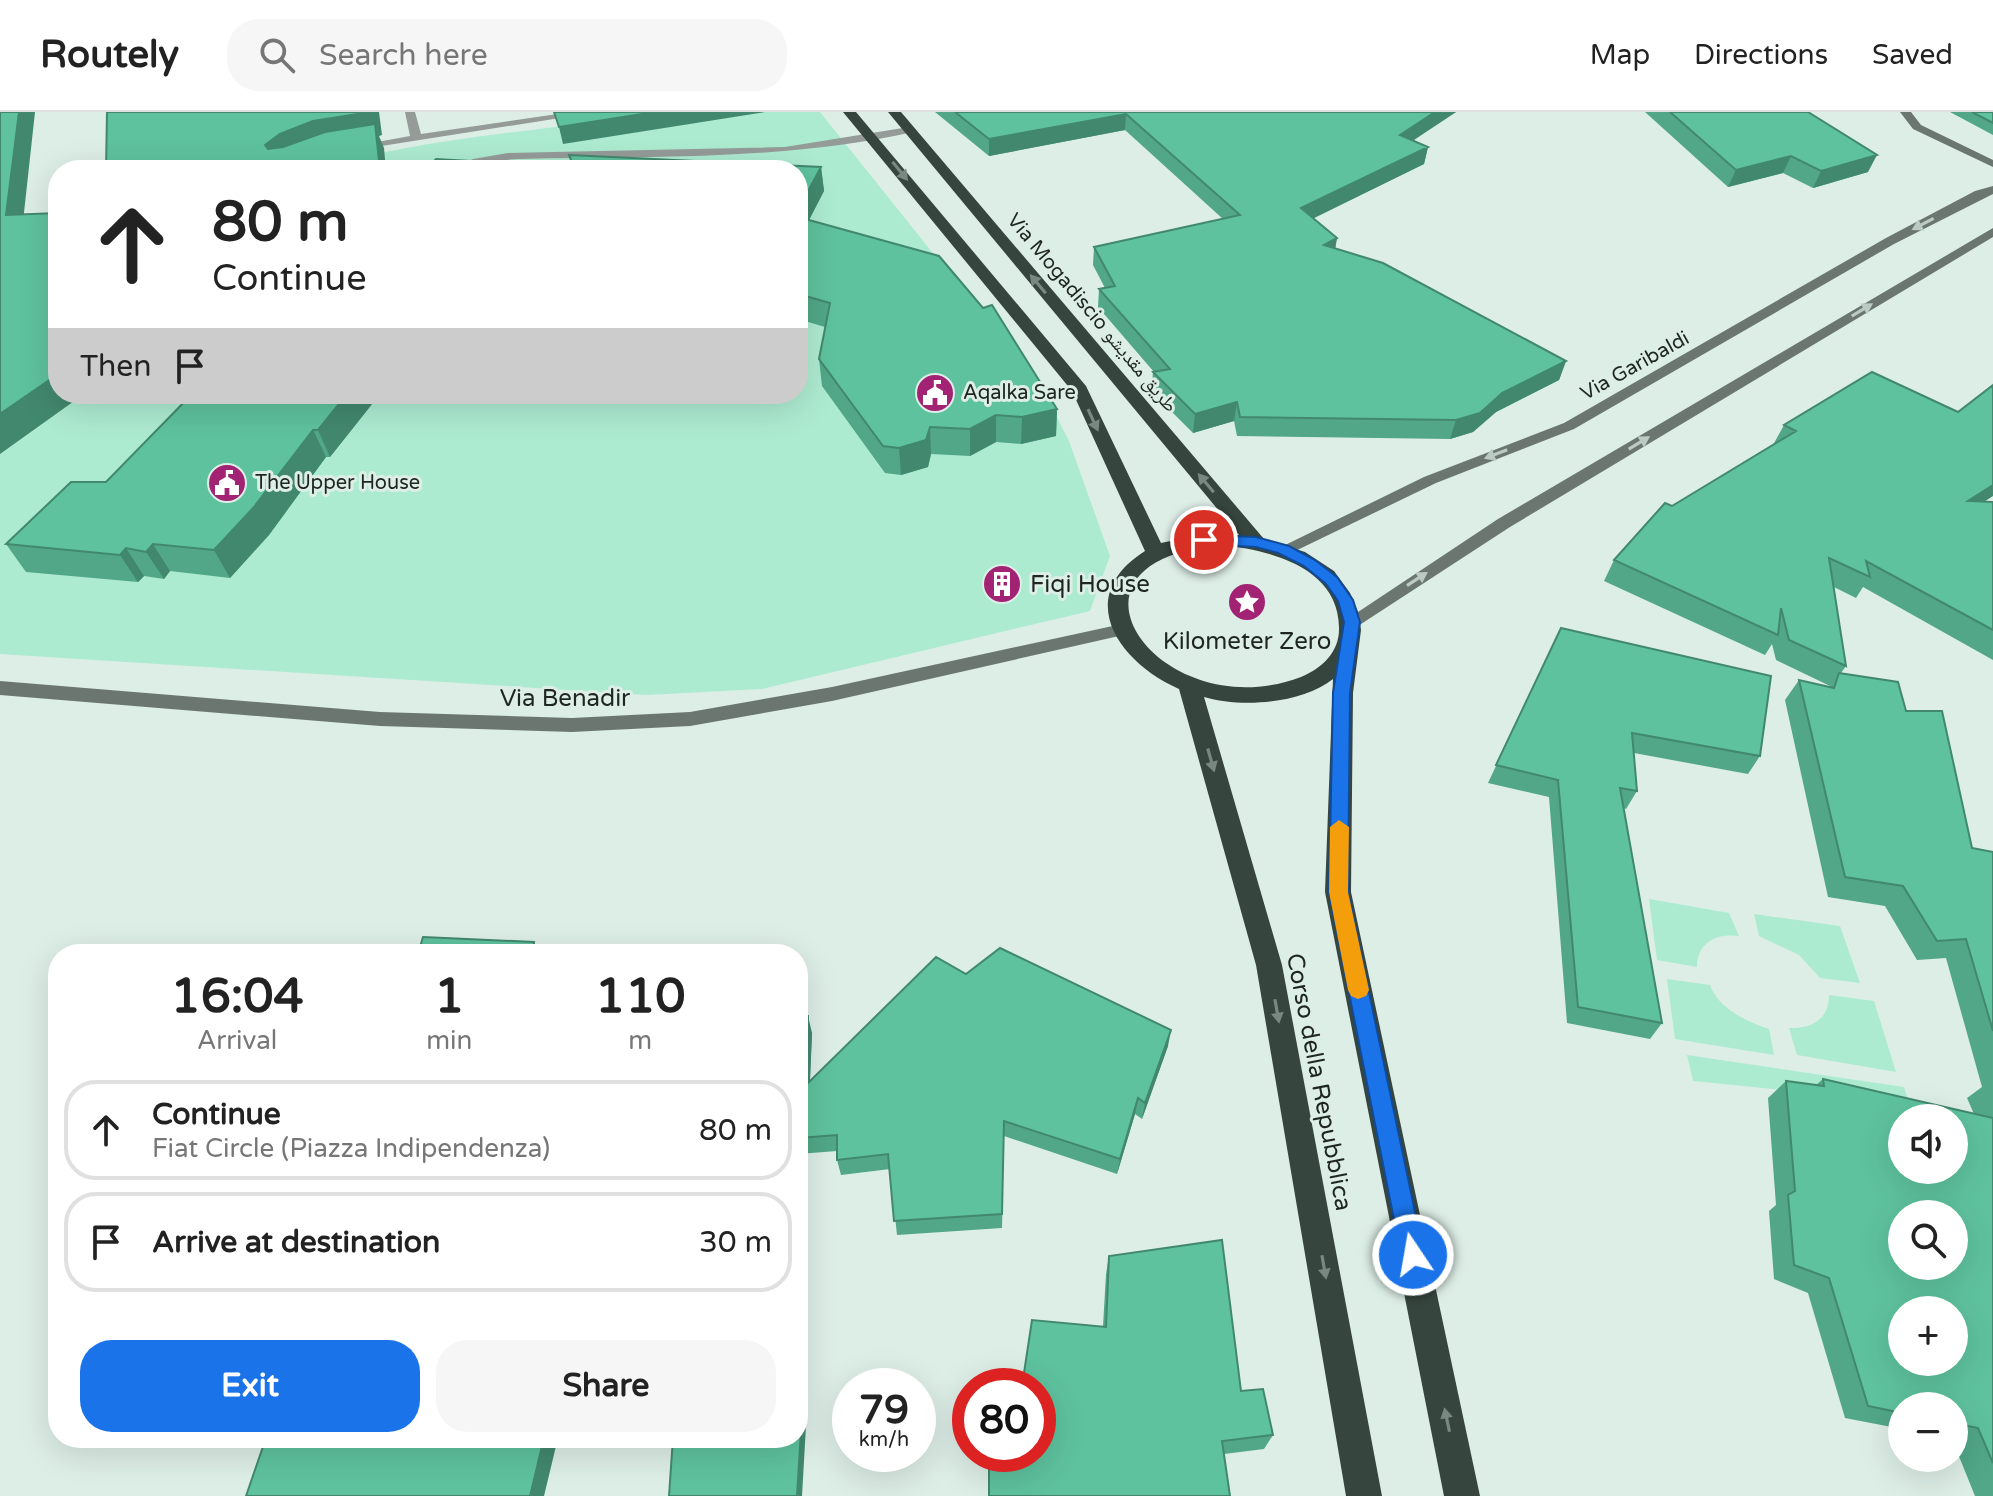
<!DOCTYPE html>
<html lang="en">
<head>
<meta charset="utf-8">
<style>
  :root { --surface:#fff; --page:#f6f6f6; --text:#222; --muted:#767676; --line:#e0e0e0; --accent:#1a73e8 }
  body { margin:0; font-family:"Varela Round","Noto Naskh Arabic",sans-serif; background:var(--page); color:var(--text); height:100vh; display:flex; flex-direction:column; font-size:30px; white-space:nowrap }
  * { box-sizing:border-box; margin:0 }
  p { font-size:26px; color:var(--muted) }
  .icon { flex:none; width:44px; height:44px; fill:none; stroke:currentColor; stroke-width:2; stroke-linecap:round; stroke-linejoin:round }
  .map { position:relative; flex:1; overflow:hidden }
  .side { position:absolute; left:48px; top:832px; width:760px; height:504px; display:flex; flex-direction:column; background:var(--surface); border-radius:32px; box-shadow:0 8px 32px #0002 }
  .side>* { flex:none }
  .banner { position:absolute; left:48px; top:48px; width:760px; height:244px; border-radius:32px; box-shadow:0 8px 32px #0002; background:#fff; color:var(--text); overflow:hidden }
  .tools { position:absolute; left:1888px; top:992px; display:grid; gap:16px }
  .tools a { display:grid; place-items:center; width:80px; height:80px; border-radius:50%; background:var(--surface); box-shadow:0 8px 32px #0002; font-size:40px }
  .speed { position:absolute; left:832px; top:1256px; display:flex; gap:16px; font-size:40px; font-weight:700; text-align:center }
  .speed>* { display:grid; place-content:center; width:104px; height:104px; border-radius:50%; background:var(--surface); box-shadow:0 8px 32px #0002; line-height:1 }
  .speed small { font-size:20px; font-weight:400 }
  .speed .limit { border:12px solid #d22; background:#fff; color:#111 }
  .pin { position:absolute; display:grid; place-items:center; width:68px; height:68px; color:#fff; margin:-34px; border:4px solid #fff; border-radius:50%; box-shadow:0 2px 8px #0007 }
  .me { position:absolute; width:88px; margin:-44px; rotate:348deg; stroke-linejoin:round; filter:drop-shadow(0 0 6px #0008) }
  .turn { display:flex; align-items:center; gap:28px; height:168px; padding:0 32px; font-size:36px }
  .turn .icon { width:104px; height:104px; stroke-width:2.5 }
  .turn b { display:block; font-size:56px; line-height:68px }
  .then { display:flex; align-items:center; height:76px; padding:0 32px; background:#0003; gap:16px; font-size:30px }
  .eta { display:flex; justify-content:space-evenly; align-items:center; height:136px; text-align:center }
  .eta b { font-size:48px; font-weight:700; line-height:56px }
  .action { display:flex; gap:16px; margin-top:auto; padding:16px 32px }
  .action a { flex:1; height:92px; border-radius:32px; background:var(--accent); color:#fff; font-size:32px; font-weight:700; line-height:92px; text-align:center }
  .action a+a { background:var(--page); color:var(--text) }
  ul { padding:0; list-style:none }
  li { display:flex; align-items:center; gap:24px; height:100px; margin:0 16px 12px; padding:0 16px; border:4px solid var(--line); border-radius:32px }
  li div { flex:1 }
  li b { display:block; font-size:30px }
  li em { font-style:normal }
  header { display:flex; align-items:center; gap:48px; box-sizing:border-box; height:112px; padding:0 40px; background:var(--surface); border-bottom:2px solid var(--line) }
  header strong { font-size:38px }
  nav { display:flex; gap:44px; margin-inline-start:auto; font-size:28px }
  .search { width:560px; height:72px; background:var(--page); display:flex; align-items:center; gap:20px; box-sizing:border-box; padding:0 28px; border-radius:32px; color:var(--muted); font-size:30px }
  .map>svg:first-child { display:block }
  .green { fill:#adebd1 }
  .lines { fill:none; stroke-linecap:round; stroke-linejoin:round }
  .street { fill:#949b98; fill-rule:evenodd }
  .secondary { fill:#6c7671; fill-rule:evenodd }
  .highway { fill:#37453f; fill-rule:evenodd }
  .wall { fill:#51a788 }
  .shaded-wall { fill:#42886f }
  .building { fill:#5ec29e; stroke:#42886f; stroke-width:2; fill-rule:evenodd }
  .oneway { fill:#798982 }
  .oneway2 { fill:#bbcac4 }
  .route { fill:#1a73e8; stroke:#114b97; stroke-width:2 }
  .slow { fill:#f59e0b }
  .labels { text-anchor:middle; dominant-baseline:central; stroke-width:6; stroke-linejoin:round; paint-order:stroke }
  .far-street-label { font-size:20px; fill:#1e2522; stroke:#ddeee7 }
  .far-poi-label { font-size:20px; fill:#1e2522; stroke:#ddeee7; text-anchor:start }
  .poi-label { font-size:24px; fill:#1e2522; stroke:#ddeee7; text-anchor:start }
  .street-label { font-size:24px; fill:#1e2522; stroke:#ddeee7 }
</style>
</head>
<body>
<header>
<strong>Routely</strong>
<div class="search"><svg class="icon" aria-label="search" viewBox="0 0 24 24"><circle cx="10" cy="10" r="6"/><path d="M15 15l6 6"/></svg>Search here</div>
<nav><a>Map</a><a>Directions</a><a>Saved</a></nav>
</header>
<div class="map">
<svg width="1993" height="1384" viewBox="0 0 1993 1384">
  <rect width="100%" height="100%" fill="#ddeee7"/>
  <path class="green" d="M 650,0 L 820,0 L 1044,280 L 1069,329 L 1110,444 L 1090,499 L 762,577 L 646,583 L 0,542 L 0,171 L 58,282 L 798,282 L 798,58 L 317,58 C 427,23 538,22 650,0 Z
    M 1649,787 L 1729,801 L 1739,824 C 1716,821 1697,831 1697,855 L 1657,848 Z
    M 1754,802 L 1840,814 L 1860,871 L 1820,866 L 1799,843 L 1759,824 Z
    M 1667,867 L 1710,873 C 1718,896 1747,910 1769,917 L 1774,943 L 1675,927 Z
    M 1829,883 L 1874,889 L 1896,960 L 1797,943 L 1789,916 C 1812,917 1829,907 1829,883 Z
    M 1687,943 L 1904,975 L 1909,991 L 1693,969 Z"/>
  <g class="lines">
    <path class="street" d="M 405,0 L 415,0 L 421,22 L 571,0 L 598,0 L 356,38 L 350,35 L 410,24 Z
      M 909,15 L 915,18 L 913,20 C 783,49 650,44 518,47 C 493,48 471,58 446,58 L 473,47 L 508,41 L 785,35 Z"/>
    <path class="secondary" d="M 1900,0 L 1911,0 L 1921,13 L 1993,48 L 1993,55 L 1913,17 Z
      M 1993,74 L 1993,82 L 1894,132 L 1574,317 L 1436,371 L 1289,442 L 1277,442 L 1275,438 L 1424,365 L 1564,311 L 1886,126 L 1975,79 Z
      M 1993,116 L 1993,125 L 1510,415 L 1358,514 L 1346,514 L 1343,510 L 1498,407 Z
      M 1122,512 L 1131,518 L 1128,522 L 832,589 L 690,614 L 572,620 L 380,614 L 0,583 L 0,569 L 380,600 L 572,606 L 690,600 L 832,575 Z"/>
    <path class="highway" d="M 843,0 L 856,0 L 1086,274 L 1161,431 L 1204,422 L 1239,423 L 888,0 L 901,0 L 1264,427 L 1305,440 L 1334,459 L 1350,481 L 1358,500 L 1361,518 L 1353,581 L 1351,780 L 1480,1384 L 1444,1384 L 1325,780 L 1333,567 C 1301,592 1241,596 1204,585 L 1282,853 L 1382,1384 L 1346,1384 L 1256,853 L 1179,577 C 1119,551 1072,485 1145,439 L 1072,279 ZM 1221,433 C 1270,438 1338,455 1339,515 C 1340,539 1323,556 1301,565 C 1161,618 1037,449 1221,433 Z"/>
  </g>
  <path class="wall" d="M 935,0 L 1456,0 L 1413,28 L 1428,35 L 1424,52 L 1313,106 L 1337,126 L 1335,136 L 1566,249 L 1559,268 L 1496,300 L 1473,320 L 1450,327 L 1237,324 L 1234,309 L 1193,321 L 1151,279 L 1153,260 L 1154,260 L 1098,195 L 1099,177 L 1105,176 L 1093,153 L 1094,135 L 1223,107 L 1125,18 L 989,44 Z
    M 1645,0 L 1808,0 L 1868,60 L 1813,76 L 1783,61 L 1728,75 Z
    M 1950,0 L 1993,0 L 1993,23 Z
    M 569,43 L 821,55 L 824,79 L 809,108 L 939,144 L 983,196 L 992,193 L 1057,297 L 1056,324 L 1021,332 L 996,330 L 970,344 L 931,342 L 928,355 L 901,363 L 885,361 L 822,274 L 819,247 L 825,215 L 798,207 L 798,58 L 426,58 L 436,47 L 572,55 Z
    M 380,282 L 330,345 L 326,345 L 269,423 L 230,466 L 170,459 L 164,467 L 144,464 L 138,470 L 26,460 L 6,432 L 106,370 Z
    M 1784,313 L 1984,390 L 1993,390 L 1993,548 L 1863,475 L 1856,486 L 1834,475 L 1846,554 L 1841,561 L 1906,599 L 1972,736 L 1993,740 L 1993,1384 L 1975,1384 L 1954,1332 L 1954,1294 L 1902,1294 L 1902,1317 L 1845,1306 L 1808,1181 L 1774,1167 L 1769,1099 L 1776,1093 L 1768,986 L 1786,969 L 1816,973 L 1823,967 L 1974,1002 L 1967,986 L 1982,975 L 1946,846 L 1917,848 L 1885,794 L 1828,785 L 1785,588 L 1799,568 L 1830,575 L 1830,574 L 1776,548 L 1772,532 L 1765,543 L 1604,469 L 1614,448 L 1672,394 L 1773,333 Z
    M 1561,516 L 1760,644 L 1748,662 L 1634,641 L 1637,679 L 1626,697 L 1623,696 L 1662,911 L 1650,927 L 1567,911 L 1549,685 L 1488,671 Z
    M 966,862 L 1168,934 L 1142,1007 L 1135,1002 L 1117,1062 L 1004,1024 L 1002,1116 L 897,1123 L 890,1057 L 841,1063 L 837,1048 L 837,1039 L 798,1042 L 798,905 L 812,921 L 810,968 Z
    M 1109,1144 L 1241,1279 L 1273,1323 L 1264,1337 L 1224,1342 L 1038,1342 L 1103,1214 L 1106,1162 Z"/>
  <path class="shaded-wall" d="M 19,0 L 35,0 L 21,128 L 6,103 Z
    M 370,0 L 379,0 L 382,23 L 379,24 L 384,36 L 386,58 L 275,58 L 265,33 L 280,22 L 313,9 Z
    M 655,0 L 765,0 L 563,32 L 559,15 Z
    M 1435,0 L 1456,0 L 1396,40 L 1400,23 Z
    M 1126,2 L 1125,18 L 989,44 L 989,27 Z
    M 1428,35 L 1424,52 L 1298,114 L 1301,96 Z
    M 1877,43 L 1868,60 L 1813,76 L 1821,59 Z
    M 1791,44 L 1783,61 L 1728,75 L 1736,58 Z
    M 821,55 L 824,79 L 798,129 L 798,98 Z
    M 1337,126 L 1334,144 L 1324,133 Z
    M 1566,249 L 1559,268 L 1496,300 L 1473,320 L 1450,327 L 1456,308 L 1502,281 Z
    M 58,262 L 58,282 L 84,282 L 0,342 L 0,302 Z
    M 347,282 L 380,282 L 330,345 L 318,318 Z
    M 1237,290 L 1234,309 L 1193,321 L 1195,302 Z
    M 1057,297 L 1056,324 L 1021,332 L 1022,305 Z
    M 996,303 L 996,330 L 970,344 L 970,317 Z
    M 930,315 L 931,342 L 928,355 L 901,363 L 899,336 Z
    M 313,318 L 326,345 L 269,423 L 230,466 L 214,438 Z
    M 1993,373 L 1993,384 L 1953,410 L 1968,389 Z
    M 153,432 L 170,459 L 164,467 L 146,440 Z
    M 126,436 L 144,464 L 138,470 L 120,443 Z
    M 534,830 L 540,842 L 531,842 Z
    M 808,904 L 812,921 L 809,989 L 806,973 Z
    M 1171,918 L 1168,934 L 1142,1007 L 1145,991 Z
    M 1138,986 L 1135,1002 L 1117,1062 L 1120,1047 Z
    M 803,1286 L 807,1296 L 802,1384 L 797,1384 Z
    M 544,1326 L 553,1326 L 557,1330 L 544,1384 L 530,1384 Z"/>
  <path class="building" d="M 0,0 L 19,0 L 6,103 L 58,101 L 58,262 L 0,302 Z
    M 107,0 L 370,0 L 313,9 L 280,22 L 265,33 L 268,37 L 283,35 L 325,20 L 375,12 L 380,58 L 106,58 Z
    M 554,0 L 655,0 L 559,15 Z
    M 955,0 L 1435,0 L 1400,23 L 1428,35 L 1301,96 L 1337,126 L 1324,133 L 1383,151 L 1566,249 L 1502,281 L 1480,301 L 1456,308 L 1240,305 L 1237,290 L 1195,302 L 1153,260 L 1170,257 L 1099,177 L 1115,174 L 1094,135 L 1240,103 L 1126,2 L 989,27 Z
    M 1670,0 L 1808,0 L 1877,43 L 1821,59 L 1791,44 L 1736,58 Z
    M 1972,0 L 1993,0 L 1993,11 Z
    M 569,43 L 821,55 L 798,98 L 798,58 L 426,58 L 436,47 L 574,55 Z
    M 798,105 L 939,144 L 983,196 L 992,193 L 1057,297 L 1022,305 L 996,303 L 970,317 L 930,315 L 926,328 L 899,336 L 883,334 L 819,247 L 830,191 L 798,182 Z
    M 1872,260 L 1958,300 L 1993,273 L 1993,373 L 1968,389 L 1993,390 L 1993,518 L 1866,449 L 1870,465 L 1829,446 L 1846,554 L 1789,528 L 1781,496 L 1778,523 L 1614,448 L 1665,391 L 1672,394 L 1796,319 L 1784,313 Z
    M 192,282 L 347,282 L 318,318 L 313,318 L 254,395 L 214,438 L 153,432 L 146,440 L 126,436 L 120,443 L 6,432 L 71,370 L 106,370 Z
    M 1561,516 L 1771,564 L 1760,644 L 1632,621 L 1637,679 L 1620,676 L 1662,911 L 1578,895 L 1558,668 L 1496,653 Z
    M 1839,561 L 1898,570 L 1906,599 L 1942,599 L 1972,736 L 1993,740 L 1993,919 L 1966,827 L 1937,829 L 1903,774 L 1845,765 L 1799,568 L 1834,576 Z
    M 423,825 L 534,830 L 531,842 L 418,842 Z
    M 1000,836 L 1171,918 L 1145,991 L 1138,986 L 1120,1047 L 1004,1009 L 1002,1102 L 894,1109 L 888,1042 L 837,1048 L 837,1023 L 798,1026 L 798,905 L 808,904 L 806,973 L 936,845 L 966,862 Z
    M 1823,967 L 1993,1006 L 1993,1351 L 1978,1316 L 1954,1311 L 1954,1294 L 1902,1294 L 1902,1301 L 1868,1294 L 1829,1166 L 1794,1153 L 1788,1083 L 1795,1079 L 1786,969 L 1824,974 ZM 1902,1006 L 1954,1006 L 1954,1058 L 1902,1058 ZM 1902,1102 L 1954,1102 L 1954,1154 L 1902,1154 ZM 1902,1198 L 1954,1198 L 1954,1250 L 1902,1250 Z
    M 1222,1128 L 1241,1279 L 1263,1277 L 1273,1323 L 1222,1329 L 1230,1384 L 989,1384 L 989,1342 L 1038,1342 L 1038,1274 L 1022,1274 L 1032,1208 L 1106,1215 L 1109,1144 Z
    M 803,1286 L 797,1384 L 669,1384 L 673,1326 L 798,1326 L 798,1287 Z
    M 266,1326 L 544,1326 L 530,1384 L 246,1384 Z"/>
  <defs><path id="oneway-solid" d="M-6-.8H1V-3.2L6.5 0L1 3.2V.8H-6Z" transform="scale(2)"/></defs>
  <g class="oneway">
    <use href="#oneway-solid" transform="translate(900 59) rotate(51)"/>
    <use href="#oneway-solid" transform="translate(1038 172) rotate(-130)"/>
    <use href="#oneway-solid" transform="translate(1093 308) rotate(65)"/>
    <use href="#oneway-solid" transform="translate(1206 371) rotate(-130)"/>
    <use href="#oneway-solid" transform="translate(1211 648) rotate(74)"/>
    <use href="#oneway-solid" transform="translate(1277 899) rotate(80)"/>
    <use href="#oneway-solid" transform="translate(1324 1155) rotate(80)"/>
    <use href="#oneway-solid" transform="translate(1447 1308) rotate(-102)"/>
  </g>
  <g class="oneway2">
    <use href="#oneway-solid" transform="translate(1923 112) rotate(152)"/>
    <use href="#oneway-solid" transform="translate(1862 198) rotate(-31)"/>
    <use href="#oneway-solid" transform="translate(1639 331) rotate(-31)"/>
    <use href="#oneway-solid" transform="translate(1496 342) rotate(159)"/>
    <use href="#oneway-solid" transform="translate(1417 467) rotate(-33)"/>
  </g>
  <path class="route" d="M 1204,423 L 1256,425 L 1289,434 L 1315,448 L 1337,465 L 1353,488 L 1360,510 L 1350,581 L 1348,780 L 1424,1143 L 1421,1151 L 1413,1154 L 1404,1151 L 1401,1143 L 1329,780 L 1333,581 L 1344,510 L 1338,489 L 1326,472 L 1304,454 L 1278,441 L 1256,435 L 1198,432 L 1198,425 Z"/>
  <path class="slow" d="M 1339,708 L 1349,715 L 1348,780 L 1369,878 L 1366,884 L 1358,887 L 1351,884 L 1348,878 L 1329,780 L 1330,715 Z"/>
  <defs>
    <g id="civic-disc" transform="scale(2)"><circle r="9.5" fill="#a22273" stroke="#ddeee7"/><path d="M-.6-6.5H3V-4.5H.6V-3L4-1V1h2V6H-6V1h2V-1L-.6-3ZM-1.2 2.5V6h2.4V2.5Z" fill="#fff"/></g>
    <g id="building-disc" transform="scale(2)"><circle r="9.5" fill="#a22273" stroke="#ddeee7"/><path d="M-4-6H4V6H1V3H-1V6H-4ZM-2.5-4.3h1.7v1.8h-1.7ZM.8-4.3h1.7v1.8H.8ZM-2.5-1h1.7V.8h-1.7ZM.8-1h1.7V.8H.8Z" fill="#fff"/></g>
    <g id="sight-disc" transform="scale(2)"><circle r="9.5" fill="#a22273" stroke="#ddeee7"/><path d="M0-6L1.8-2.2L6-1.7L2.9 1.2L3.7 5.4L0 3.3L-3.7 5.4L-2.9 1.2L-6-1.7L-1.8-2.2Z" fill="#fff"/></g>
  </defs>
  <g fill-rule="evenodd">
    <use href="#civic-disc" x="935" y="281"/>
    <use href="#civic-disc" x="227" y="371"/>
    <use href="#building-disc" x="1002" y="472"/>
    <use href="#sight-disc" x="1247" y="490"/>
  </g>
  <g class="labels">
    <g class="far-street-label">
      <text transform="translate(1092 201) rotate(50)">Via Mogadiscio طريق مقديشو</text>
      <text transform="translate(1635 254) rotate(-29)">Via Garibaldi</text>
    </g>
    <g class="far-poi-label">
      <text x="963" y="281">Aqalka Sare</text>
      <text x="255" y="371">The Upper House</text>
    </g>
    <g class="poi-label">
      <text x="1030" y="472">Fiqi House</text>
      <text x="1247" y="529" text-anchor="middle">Kilometer Zero</text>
    </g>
    <g class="street-label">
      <text x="565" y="586">Via Benadir</text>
      <text transform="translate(1319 970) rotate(79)">Corso della Repubblica</text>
    </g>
  </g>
</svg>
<div class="tools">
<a><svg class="icon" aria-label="sound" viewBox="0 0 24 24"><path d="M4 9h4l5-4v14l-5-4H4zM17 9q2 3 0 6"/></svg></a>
<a><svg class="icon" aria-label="search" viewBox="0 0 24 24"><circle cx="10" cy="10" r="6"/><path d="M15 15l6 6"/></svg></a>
<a>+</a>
<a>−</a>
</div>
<div class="speed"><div>79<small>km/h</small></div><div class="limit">80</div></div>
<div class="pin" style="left:1204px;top:428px;background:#d93025"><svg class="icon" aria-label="arrive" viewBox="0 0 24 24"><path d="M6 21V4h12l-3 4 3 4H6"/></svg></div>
<svg class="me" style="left:1413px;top:1143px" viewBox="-20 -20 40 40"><circle r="17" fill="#1a73e8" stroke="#fff" stroke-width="3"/><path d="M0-11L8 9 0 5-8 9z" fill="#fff"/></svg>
<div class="banner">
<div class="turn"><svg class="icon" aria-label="ahead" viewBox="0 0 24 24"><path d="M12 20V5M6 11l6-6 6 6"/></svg><div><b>80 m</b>Continue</div></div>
<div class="then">Then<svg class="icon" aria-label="arrive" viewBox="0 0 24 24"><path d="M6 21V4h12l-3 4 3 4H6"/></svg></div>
</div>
<section class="side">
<div class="eta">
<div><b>16:04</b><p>Arrival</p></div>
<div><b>1</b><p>min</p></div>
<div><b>110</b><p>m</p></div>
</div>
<ul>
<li><svg class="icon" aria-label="ahead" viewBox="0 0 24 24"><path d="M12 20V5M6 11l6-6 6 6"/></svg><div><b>Continue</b><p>Fiat Circle (Piazza Indipendenza)</p></div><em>80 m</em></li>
<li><svg class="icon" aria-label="arrive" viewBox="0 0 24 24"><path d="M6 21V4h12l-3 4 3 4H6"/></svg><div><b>Arrive at destination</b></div><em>30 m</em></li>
</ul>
<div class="action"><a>Exit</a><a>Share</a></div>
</section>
</div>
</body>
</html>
